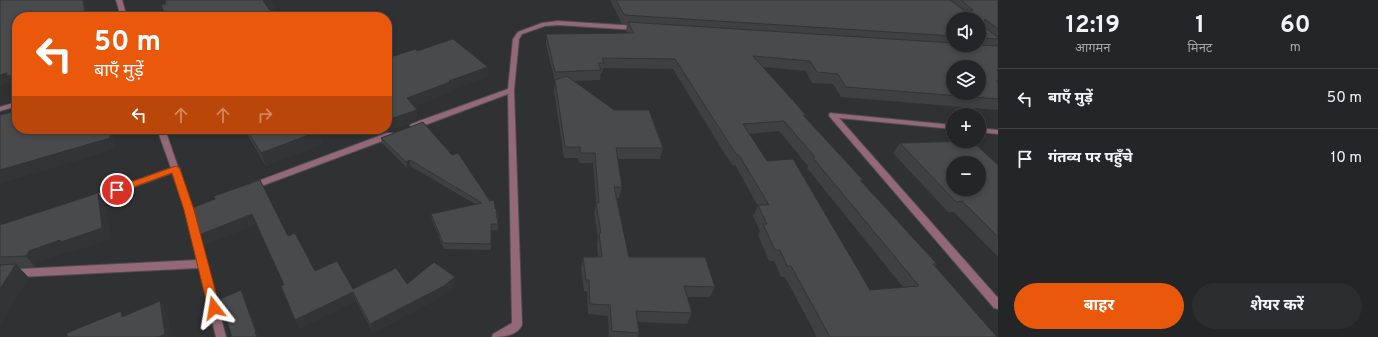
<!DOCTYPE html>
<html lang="hi">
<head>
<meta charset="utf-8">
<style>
  :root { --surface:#232526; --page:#2b2d2e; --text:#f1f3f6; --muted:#a3a5a7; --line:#404243; --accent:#ea580c }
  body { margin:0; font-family:Overpass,"Noto Sans Devanagari",sans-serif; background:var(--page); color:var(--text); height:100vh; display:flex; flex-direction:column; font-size:15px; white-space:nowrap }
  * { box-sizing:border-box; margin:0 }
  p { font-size:13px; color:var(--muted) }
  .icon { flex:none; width:22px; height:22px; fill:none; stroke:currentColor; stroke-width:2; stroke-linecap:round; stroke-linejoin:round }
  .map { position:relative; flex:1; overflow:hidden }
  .drawer { display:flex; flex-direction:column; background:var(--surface); width:380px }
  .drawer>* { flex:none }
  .guide { position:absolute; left:12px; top:12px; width:380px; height:122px; border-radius:16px; box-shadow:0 2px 6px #0003,0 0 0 1px var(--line); background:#ea580c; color:#fff; overflow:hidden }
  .tools { position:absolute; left:946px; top:12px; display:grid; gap:8px }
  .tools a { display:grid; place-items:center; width:40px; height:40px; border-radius:50%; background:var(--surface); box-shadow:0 2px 6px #0003,0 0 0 1px var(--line); font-size:20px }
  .pin { position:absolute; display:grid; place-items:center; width:34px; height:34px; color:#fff; margin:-17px; border:2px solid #fff; border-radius:50%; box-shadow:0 1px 4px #0007 }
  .me { position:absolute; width:44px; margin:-22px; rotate:346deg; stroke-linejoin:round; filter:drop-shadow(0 0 3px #0008) }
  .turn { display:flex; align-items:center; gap:14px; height:84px; padding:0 16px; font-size:18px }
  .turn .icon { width:52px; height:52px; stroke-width:2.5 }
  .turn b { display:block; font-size:28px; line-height:34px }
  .lanes { display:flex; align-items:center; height:38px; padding:0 16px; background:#0003; justify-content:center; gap:20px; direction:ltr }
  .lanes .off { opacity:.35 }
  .eta { display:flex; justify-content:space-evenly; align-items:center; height:68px; text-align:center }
  .eta b { font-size:24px; font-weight:700; line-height:28px }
  .action { display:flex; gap:8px; margin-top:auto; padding:8px 16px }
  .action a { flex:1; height:46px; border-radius:24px; background:var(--accent); color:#fff; font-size:16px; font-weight:700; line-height:46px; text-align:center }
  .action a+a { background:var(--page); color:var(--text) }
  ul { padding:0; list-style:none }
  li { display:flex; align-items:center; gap:12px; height:60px; padding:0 16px; border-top:1px solid var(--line) }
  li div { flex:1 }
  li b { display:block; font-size:15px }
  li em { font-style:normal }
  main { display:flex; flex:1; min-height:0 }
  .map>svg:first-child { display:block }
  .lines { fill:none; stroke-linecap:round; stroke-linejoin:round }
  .minor-casing { stroke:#4c4e4f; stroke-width:2 }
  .tertiary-casing { stroke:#4c4e4f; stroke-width:2 }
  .minor { fill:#956877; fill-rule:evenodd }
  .tertiary { fill:#956877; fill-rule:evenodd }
  .wall { fill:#3e4041; fill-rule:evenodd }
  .shaded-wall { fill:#323435 }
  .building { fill:#484a4c; stroke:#323435; fill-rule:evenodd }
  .route { fill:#ea580c; stroke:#983908 }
</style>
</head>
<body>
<main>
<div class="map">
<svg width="998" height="337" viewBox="0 0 998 337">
  <rect width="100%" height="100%" fill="#2f3132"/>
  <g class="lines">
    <g class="minor-casing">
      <path id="minor" d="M 116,0 L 122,0 L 127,17 L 121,17 Z
        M 558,21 L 637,26 L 640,28 L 637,30 L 558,25 L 545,26 L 522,34 L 519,39 L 514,90 L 522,325 C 517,336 502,337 492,337 L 493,334 L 512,323 L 508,94 L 417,128 L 414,128 L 410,126 L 411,124 L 508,89 L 513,39 L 518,32 L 542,23 Z
        M 830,113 L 953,125 L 953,129 L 839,118 L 998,298 L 998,309 L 994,308 L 830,117 L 829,115 Z
        M 979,128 L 998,130 L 998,134 L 979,132 Z
        M 157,129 L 165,129 L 178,167 L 180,169 L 179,170 L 193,210 L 226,337 L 216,337 L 199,268 L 0,278 L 0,270 L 197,260 L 185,210 L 172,173 L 93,202 L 87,202 L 86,200 L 87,198 L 171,168 Z
        M 387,133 L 393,133 L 394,135 L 393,137 L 256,188 L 253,189 L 249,186 L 250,184 Z"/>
    </g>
    <g class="tertiary-casing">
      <path id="tertiary" d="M 17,102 L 17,106 L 0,111 L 0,107 Z"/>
    </g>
    <use href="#minor" class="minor"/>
    <use href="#tertiary" class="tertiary"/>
  </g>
  <path class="wall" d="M 610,0 L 998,0 L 998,44 L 997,46 L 998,46 L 998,110 L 841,97 L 833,84 L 812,83 L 806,71 L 763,67 L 806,115 L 805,117 L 863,180 L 862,182 L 937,264 L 935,266 L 997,337 L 817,337 L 785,277 L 781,277 L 774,261 L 769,261 L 758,235 L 760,231 L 753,216 L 758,206 L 735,165 L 733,166 L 721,148 L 673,69 L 603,68 L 602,73 L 601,73 L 600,80 L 574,81 L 663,148 L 660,159 L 617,159 L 622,187 L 619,198 L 616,198 L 629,257 L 715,287 L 710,297 L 687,297 L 692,313 L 687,324 L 638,322 L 639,333 L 638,337 L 609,337 L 608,316 L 588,314 L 587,291 L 584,291 L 581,268 L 583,257 L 598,257 L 597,244 L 598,237 L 594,214 L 596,203 L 593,163 L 579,163 L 578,158 L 564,158 L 554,91 L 555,82 L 546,44 L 546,34 L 627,33 L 626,31 L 627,24 L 622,24 ZM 953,19 L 979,19 L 979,45 L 953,45 ZM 779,131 L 808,166 L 807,168 L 903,287 L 870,290 L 767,161 L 749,134 Z
    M 244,129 L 318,129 L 323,144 L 266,166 Z
    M 381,138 L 495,208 L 498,213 L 498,219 L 497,218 L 498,224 L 498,230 L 491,230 L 491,250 L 444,249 L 432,220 L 431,214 L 475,204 L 410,166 L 407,168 L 382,143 Z
    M 900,143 L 998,165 L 998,257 L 954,212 L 948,212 L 893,153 Z
    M 98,193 L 105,203 L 110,239 L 69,253 L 67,251 L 39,261 L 35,267 L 19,268 L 29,278 L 0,264 L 0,225 Z
    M 215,199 L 288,236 L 315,271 L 353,289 L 407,284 L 455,286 L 445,295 L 373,333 L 356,301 L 299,329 L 284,285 L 256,224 L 204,245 Z"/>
  <path class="shaded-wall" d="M 83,0 L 86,0 L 89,17 L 86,17 Z
    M 268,0 L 272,0 L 275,10 L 266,12 L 263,1 Z
    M 488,67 L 488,78 L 451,91 L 451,93 L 408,109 L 407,98 L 449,81 Z
    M 7,73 L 17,74 L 17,84 L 12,85 L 11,82 L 0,85 L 0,75 Z
    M 417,110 L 418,121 L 387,132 L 387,120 Z
    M 108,129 L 112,129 L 116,149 L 0,184 L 0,170 Z
    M 319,131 L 323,144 L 266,166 L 261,153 Z
    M 410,160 L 410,166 L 407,168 L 406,162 Z
    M 98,193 L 105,203 L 110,239 L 69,253 L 67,251 L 39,261 L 35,267 L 26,256 L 29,251 Z
    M 252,214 L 256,224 L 204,245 L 199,235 Z
    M 16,264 L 29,278 L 0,326 L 0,289 Z
    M 455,277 L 455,286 L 445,295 L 373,333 L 370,324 Z
    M 241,290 L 244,296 L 260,337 L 257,337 Z
    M 353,292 L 356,301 L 299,329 L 295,320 Z
    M 160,301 L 167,312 L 172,337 L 158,337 Z
    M 121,311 L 129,322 L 122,317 Z"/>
  <path class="building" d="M 0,0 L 83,0 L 86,17 L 17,17 L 17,74 L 6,76 L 7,73 L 0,75 Z
    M 165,0 L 268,0 L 263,1 L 275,17 L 166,17 L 161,5 L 166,4 Z
    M 616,0 L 950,0 L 965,11 L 972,11 L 973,10 L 961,0 L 998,0 L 998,29 L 985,19 L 984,21 L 984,27 L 998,37 L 998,39 L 979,38 L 979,19 L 953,19 L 953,36 L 624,15 Z
    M 628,22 L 953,43 L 953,45 L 979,45 L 998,46 L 998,70 L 997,70 L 998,70 L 998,81 L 996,81 L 998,83 L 998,99 L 846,87 L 838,74 L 817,72 L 810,61 L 753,56 L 806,115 L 803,115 L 863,180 L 860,180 L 937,264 L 933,264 L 997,337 L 830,337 L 791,266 L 787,266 L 780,250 L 775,250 L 763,224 L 767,224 L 758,205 L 769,205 L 739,155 L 737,155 L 725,137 L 675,59 L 602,58 L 604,63 L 598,63 L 601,70 L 555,72 L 546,34 L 634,33 ZM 953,67 L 979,67 L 979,93 L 953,93 ZM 784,121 L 815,157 L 813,158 L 919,286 L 870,290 L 793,159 L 767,161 L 743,124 Z
    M 453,39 L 488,67 L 449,81 L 450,82 L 407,98 L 417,110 L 387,120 L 387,58 L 416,49 L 417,51 Z
    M 567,76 L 614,110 L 649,110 L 663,148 L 616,148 L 622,187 L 614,187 L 629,257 L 705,257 L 715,287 L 684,286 L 692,313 L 636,311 L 639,333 L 612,331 L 610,305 L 590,304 L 589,280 L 586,280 L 583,257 L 602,257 L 599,233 L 601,233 L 596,203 L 599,203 L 595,153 L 580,153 L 580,147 L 565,147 L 555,80 Z
    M 17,111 L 17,129 L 108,129 L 110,138 L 0,170 L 0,115 Z
    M 423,122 L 452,155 L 458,153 L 490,201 L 494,200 L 495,208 L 498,213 L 496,211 L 498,224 L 491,224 L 491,244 L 443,243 L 431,214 L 482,203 L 410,160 L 406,162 L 381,138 Z
    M 246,129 L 318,129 L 319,131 L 261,153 Z
    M 972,141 L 998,165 L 998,237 L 962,201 L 956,202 L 900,143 ZM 953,163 L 979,163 L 979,189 L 953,189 Z
    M 260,180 L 288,236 L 295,233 L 315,271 L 337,261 L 353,289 L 396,268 L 407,284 L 434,262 L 455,277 L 444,286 L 370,324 L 353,292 L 295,320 L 281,286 L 284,285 L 252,214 L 199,235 L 192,208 L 215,199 L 214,196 Z
    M 98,193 L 102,228 L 61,242 L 60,240 L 29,251 L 26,256 L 0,257 L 0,225 Z
    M 16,264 L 0,289 L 0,265 Z
    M 241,290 L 256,332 L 255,332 L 257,337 L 232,337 L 220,299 Z
    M 160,301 L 165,334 L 158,337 L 67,337 L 67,333 L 121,311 L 122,317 Z"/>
  <path class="route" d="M 176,166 L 180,169 L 194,210 L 220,308 L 218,311 L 214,313 L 210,311 L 208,308 L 184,210 L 172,173 L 117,193 L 112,190 L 114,188 Z"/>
</svg>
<div class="tools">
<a><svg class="icon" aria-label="sound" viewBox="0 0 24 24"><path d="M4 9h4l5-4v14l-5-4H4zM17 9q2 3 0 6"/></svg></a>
<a><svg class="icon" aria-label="layers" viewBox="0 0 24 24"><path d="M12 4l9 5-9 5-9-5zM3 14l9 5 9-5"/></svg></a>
<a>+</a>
<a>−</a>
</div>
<div class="pin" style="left:117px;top:190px;background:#d93025"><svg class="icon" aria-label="arrive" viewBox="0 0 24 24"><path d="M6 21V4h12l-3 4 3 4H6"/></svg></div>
<svg class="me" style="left:214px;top:308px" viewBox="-20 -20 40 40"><path d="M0-17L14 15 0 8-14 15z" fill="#ea580c" stroke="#fff" stroke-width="4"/></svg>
<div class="guide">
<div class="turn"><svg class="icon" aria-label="left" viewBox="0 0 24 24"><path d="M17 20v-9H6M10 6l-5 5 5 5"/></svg><div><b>50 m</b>बाएँ मुड़ें</div></div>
<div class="lanes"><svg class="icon" aria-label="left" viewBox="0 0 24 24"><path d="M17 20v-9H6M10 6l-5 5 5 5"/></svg><svg class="icon off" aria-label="ahead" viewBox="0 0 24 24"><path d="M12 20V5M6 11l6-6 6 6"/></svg><svg class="icon off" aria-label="ahead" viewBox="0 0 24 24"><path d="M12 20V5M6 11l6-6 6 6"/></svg><svg class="icon off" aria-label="right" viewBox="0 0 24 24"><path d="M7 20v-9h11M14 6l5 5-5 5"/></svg></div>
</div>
</div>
<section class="drawer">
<div class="eta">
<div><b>12:19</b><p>आगमन</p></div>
<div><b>1</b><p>मिनट</p></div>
<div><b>60</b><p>m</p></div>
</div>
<ul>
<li><svg class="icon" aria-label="left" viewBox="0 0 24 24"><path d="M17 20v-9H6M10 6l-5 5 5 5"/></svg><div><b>बाएँ मुड़ें</b></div><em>50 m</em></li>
<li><svg class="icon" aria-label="arrive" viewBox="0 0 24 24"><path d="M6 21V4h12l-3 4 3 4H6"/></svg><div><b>गंतव्य पर पहुँचे</b></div><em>10 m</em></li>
</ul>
<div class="action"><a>बाहर</a><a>शेयर करें</a></div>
</section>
</main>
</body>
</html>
